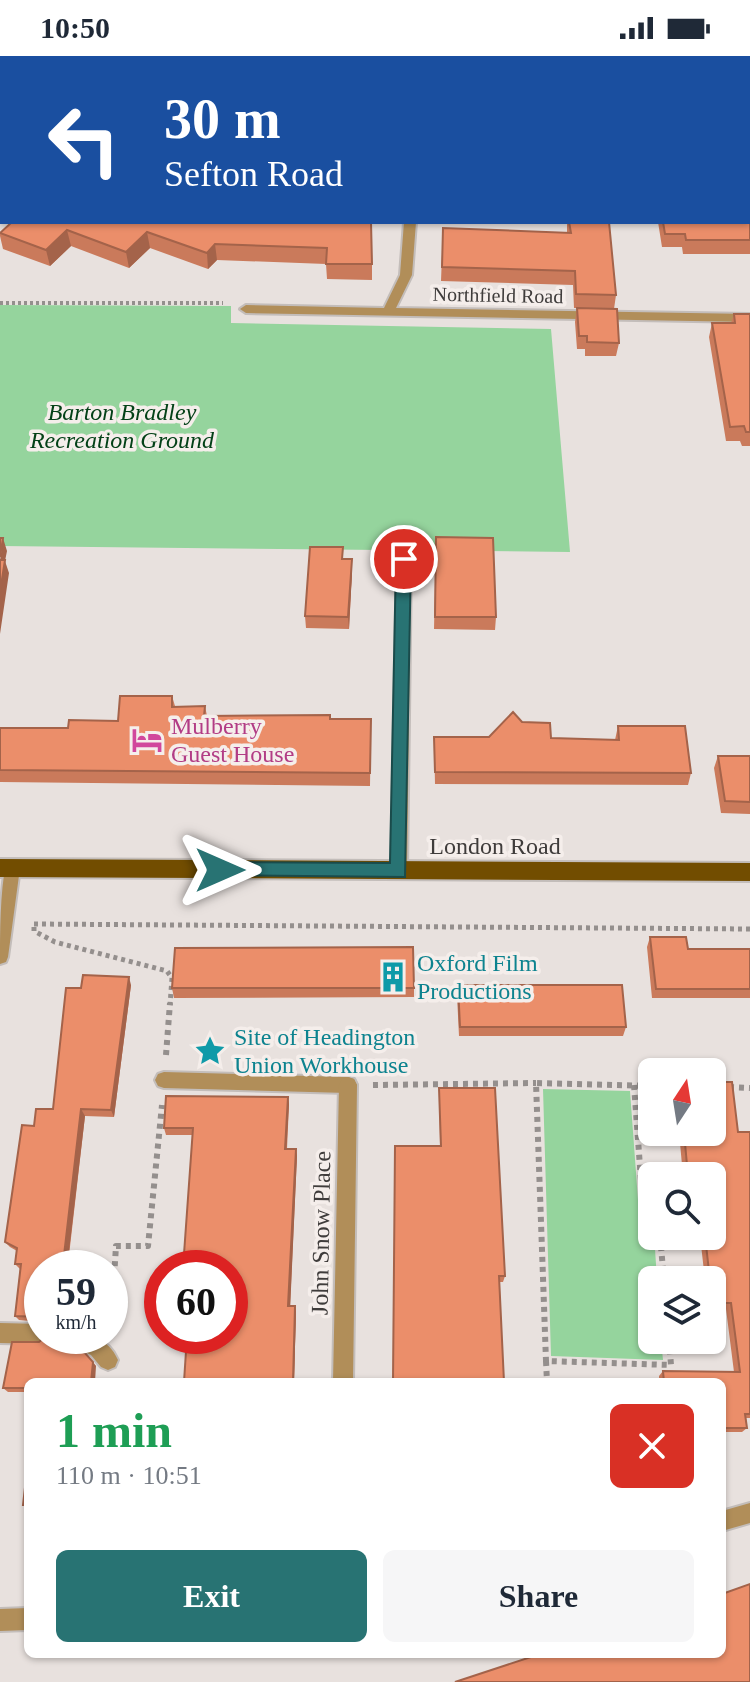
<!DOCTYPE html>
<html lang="en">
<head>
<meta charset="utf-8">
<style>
  :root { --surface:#fff; --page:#f6f6f7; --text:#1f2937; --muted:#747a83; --accent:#287373 }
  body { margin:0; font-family:Georgia,serif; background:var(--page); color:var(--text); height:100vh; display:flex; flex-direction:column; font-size:30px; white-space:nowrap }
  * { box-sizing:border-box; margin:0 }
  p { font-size:26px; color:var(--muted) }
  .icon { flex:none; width:44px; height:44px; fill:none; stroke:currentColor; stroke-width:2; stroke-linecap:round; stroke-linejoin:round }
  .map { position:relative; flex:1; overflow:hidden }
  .sheet { position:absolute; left:24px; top:1322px; width:702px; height:280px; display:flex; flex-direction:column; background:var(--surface); border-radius:12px; box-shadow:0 2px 6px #0004 }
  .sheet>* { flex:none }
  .guide { position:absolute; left:0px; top:0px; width:750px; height:168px; box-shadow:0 2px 6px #0004; background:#1a4fa0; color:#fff; overflow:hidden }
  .needle { width:52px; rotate:12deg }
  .fabs { position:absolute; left:638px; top:1002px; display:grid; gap:16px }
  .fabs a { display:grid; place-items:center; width:88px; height:88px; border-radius:12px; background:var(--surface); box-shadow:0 2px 6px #0004; font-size:40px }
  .speed { position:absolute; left:24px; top:1194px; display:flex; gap:16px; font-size:40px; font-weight:700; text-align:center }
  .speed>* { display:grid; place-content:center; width:104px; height:104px; border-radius:50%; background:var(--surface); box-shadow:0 2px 6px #0004; line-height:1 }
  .speed small { font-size:20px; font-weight:400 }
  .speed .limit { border:12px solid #d22; background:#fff; color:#111 }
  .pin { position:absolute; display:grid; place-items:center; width:68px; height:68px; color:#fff; margin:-34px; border:4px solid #fff; border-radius:50%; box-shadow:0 2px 8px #0007 }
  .me { position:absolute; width:88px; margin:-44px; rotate:90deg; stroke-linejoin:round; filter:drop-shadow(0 0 6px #0008) }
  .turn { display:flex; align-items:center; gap:28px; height:168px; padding:0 32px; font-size:36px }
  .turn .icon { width:104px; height:104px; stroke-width:2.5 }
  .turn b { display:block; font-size:56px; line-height:68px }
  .round { display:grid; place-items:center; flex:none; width:84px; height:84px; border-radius:12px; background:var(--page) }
  .headline { display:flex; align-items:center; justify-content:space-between; height:136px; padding:0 32px }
  h1 { font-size:48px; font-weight:700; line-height:60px; color:#1e9e55 }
  .cta { display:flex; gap:16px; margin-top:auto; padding:16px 32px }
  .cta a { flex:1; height:92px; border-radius:12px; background:var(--accent); color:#fff; font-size:32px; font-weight:700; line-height:92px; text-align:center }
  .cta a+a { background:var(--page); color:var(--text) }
  .status { display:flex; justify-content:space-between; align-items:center; height:56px; padding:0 40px; background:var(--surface); direction:ltr }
  .status svg { height:22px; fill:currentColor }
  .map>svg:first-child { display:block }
  .green { fill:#95d49d }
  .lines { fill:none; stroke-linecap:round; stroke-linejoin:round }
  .service-casing { stroke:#c3bdba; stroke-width:4 }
  .minor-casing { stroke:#c3bdba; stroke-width:4 }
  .primary-casing { stroke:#c3bdba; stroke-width:4 }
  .path-far2 { stroke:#948f8d; stroke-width:4; stroke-dasharray:3 3; stroke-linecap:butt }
  .path-far1 { stroke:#948f8d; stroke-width:5; stroke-dasharray:4 4; stroke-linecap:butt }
  .path { stroke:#948f8d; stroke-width:6; stroke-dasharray:5 5; stroke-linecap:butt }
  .service { fill:#b18e59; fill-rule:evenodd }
  .minor { fill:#b18e59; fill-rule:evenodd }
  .primary { fill:#724d00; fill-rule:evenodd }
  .wall { fill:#ca7a5b }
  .shaded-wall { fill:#a4634a }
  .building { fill:#eb8e6a; stroke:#a4634a; stroke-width:2 }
  .route { fill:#287373; stroke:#1a4b4b; stroke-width:2 }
  .labels { text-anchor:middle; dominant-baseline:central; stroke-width:7; stroke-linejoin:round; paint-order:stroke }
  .far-street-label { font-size:20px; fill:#3f3c3b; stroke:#f5eeeb }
  .park-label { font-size:24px; font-style:italic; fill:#034117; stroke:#f5eeeb }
  .hotel-label { font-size:24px; fill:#b23c85; stroke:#f5eeeb; text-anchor:start }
  .street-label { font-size:24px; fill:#3f3c3b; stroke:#f5eeeb }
  .culture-label { font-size:24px; fill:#0d838f; stroke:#f5eeeb; text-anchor:start }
</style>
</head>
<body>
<div class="status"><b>10:50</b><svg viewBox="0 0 49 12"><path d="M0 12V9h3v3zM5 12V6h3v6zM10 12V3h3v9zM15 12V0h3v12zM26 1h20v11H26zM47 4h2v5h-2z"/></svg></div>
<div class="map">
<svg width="750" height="1626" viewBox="0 0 750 1626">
  <rect width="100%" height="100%" fill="#e8e1de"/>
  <path class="green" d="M 0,249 L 231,250 L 231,267 L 551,273 L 570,496 L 0,490 Z
    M 543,1033 L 630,1035 L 638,1144 L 652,1146 L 657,1224 L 652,1224 L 652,1284 L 661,1284 L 663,1304 L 551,1300 Z"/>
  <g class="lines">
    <g class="service-casing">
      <path id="service" d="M 164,1016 L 348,1021 L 354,1023 L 357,1029 L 354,1035 L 348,1037 L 164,1032 L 158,1030 L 155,1024 L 158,1018 Z
        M 0,1267 L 42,1268 L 42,1280 L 51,1280 L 49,1285 L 42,1288 L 0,1287 Z
        M 64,1280 C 88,1280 107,1279 118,1304 L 115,1311 L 108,1314 L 101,1311 L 91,1299 L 67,1287 Z"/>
    </g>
    <g class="minor-casing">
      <path id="minor" d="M 404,166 L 416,166 L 412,219 L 396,252 L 750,258 L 750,266 L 246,257 L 240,253 L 246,249 L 384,252 L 400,219 Z
        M 404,498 L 411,503 L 407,815 L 405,820 L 399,822 L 393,820 L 391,815 L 397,503 Z
        M 12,805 L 18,807 L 20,812 L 8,901 L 6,906 L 0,908 C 0,877 0,837 6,807 Z
        M 348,1021 L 354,1023 L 357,1029 L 353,1326 L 333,1326 L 339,1029 L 342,1023 Z
        M 750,1447 L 750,1467 L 722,1475 L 722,1455 Z
        M 28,1552 L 28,1574 L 0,1575 L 0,1553 Z"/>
    </g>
    <g class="primary-casing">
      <path id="primary" d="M 0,803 L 750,807 L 750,825 L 0,821 Z"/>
    </g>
    <path class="path-far2" d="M 0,247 L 223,247"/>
    <path class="path-far1" d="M 34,868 L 750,873
      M 34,871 L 34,875 L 55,886 L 167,915 L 172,922 L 170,949"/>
    <path class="path" d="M 166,999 L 170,947
      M 373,1029 L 536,1027
      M 634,1029 L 642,1138 L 652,1138
      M 652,1030 L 536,1027 L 546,1305 L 671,1309 L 669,1284
      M 729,1031 L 750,1032
      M 660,1180 L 664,1224
      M 111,1270 L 116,1190 L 148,1190 L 162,1049
      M 546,1305 L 547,1326"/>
    <use href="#service" class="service"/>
    <use href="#minor" class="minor"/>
    <use href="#primary" class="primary"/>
  </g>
  <path class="wall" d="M 482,0 L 529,0 L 529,2 L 485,2 Z
    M 602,0 L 685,0 L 682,2 L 602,2 Z
    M 750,151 L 750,198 L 683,198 L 682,191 L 662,191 L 658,166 L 748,166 Z
    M 372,166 L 372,224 L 327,223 L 326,208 L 217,204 L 208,213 L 150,192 L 129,212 L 71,190 L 50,210 L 3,193 L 0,180 L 0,177 Z
    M 567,166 L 609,166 L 616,239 L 614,253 L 574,252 L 573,229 L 441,225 L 443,172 L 567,177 Z
    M 577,252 L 619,287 L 616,300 L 585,300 L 585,293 L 577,293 L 575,266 Z
    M 734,258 L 750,258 L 750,390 L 742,390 L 740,385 L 726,385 L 709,281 L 712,267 L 731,267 Z
    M 436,481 L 496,561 L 495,574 L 434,573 Z
    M 343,503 L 352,516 L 349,573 L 306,572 L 305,560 Z
    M 172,640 L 175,650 L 205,650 L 207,660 L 371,663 L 370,730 L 0,726 L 0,672 L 68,672 L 118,665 Z
    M 522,666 L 551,682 L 615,684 L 618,670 L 691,717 L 688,729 L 435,728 L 434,681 L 489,681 Z
    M 718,700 L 750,700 L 750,758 L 721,757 L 714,712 Z
    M 650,881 L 688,893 L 750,893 L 750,942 L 652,942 L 647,891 Z
    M 131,929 L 114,1061 L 85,1060 L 68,1208 L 103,1208 L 105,1212 L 42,1212 L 42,1274 L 40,1266 L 19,1264 L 15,1260 L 20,1213 L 15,1208 L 17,1195 L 10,1191 L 5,1186 L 34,1070 L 53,1053 L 81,932 Z
    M 458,929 L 626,971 L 623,980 L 459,980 L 457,939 Z
    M 172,932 L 414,932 L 414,941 L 174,942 Z
    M 439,1032 L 505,1220 L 503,1226 L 499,1226 L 440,1090 Z
    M 288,1041 L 289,1048 L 287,1093 L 296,1093 L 297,1100 L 290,1250 L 295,1250 L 296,1255 L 294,1326 L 184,1326 L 230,1280 L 193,1079 L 166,1079 L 164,1072 Z
    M 679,1076 L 750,1076 L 750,1362 L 746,1362 L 747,1372 L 742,1376 L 722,1376 L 722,1326 L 659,1326 L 659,1320 L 663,1315 L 734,1316 L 726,1253 L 712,1253 L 712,1224 L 705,1224 L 700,1180 L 712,1180 L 712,1120 L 683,1120 Z
    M 46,1280 L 61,1280 L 64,1286 L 96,1310 L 28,1326 L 28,1336 L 8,1336 L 3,1332 L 39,1286 Z"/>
  <path class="shaded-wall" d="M 664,0 L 685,0 L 682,2 L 661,2 Z
    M 67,174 L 71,190 L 50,210 L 46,194 Z
    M 147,176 L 150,192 L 129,212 L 126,196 Z
    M 215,188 L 217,204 L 208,213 L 207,197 Z
    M 3,482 L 7,495 L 5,505 L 9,517 L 0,578 L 0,505 Z
    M 352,503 L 352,516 L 349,573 L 348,561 Z
    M 129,921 L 131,929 L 114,1061 L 111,1054 Z
    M 288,1041 L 289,1048 L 286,1100 L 285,1093 Z
    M 81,1053 L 85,1060 L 67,1212 L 63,1208 Z
    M 296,1093 L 297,1100 L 290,1255 L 288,1250 Z
    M 295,1250 L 296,1255 L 294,1326 L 293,1326 Z
    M 93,1306 L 96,1310 L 95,1326 L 91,1326 Z"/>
  <path class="building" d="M 75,0 L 309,0 L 309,2 L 74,2 Z
    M 368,0 L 477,0 L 477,2 L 368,2 Z
    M 513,0 L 529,0 L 529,2 L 517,2 Z
    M 622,0 L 664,0 L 661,2 L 625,2 Z
    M 748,151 L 750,151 L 750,184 L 686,184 L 685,178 L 665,178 L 663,166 L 748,166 Z
    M 12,166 L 371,166 L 372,208 L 326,208 L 327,192 L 215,188 L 207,197 L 147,176 L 126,196 L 67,174 L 46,194 L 0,177 Z
    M 569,166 L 609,166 L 616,239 L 576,238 L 575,215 L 442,211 L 443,172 L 571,177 Z
    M 577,252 L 617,253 L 619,287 L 587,286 L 587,280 L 579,280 Z
    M 734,258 L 750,258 L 750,376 L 746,376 L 744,370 L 730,371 L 712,267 L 735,267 Z
    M 436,481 L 493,482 L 496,561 L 435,561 Z
    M 0,482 L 3,482 L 0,501 Z
    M 310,491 L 343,491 L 342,503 L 352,503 L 348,561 L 305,560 Z
    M 0,504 L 5,504 L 0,536 Z
    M 120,640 L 172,640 L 172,651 L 205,650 L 204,660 L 330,659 L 330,663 L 371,663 L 370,717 L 0,714 L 0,672 L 68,672 L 69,664 L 118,665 Z
    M 513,656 L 522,666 L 550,667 L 551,682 L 619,684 L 618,670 L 685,670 L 691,717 L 435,716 L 434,681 L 489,681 Z
    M 718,700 L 750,700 L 750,746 L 725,745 Z
    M 650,881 L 686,881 L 688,893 L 750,893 L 750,933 L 656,933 Z
    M 413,891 L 414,932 L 172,932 L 175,892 Z
    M 83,919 L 129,921 L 111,1054 L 81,1053 L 63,1208 L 103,1208 L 103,1212 L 42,1212 L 42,1273 L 41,1272 L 40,1261 L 15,1260 L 21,1208 L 15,1208 L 17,1192 L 5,1186 L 22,1069 L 34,1070 L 36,1053 L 53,1053 L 66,932 L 81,932 Z
    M 458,929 L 622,929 L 626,971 L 460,971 Z
    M 712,1026 L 732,1026 L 738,1076 L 750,1076 L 750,1358 L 745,1358 L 747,1372 L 722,1372 L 722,1326 L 664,1326 L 663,1315 L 740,1316 L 731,1247 L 712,1247 L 712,1224 L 710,1224 L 705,1180 L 712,1180 L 712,1120 L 688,1120 L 684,1076 L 712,1076 Z
    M 439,1032 L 495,1032 L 505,1220 L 499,1220 L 504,1326 L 393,1326 L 395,1090 L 441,1090 Z
    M 166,1040 L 288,1041 L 285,1093 L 296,1093 L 288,1250 L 295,1250 L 293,1326 L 184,1326 L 187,1280 L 230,1280 L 230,1212 L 183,1212 L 193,1072 L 164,1072 Z
    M 46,1280 L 59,1280 L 62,1285 L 85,1297 L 93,1306 L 91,1326 L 28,1326 L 28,1332 L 3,1332 L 12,1286 L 39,1286 Z
    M 28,1405 L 28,1449 L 23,1449 Z
    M 750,1528 L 750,1626 L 455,1626 L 540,1598 L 722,1598 L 722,1538 Z"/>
  <path class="route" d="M 404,497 L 411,503 L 405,821 L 214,819 L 211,814 L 220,806 L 390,807 L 396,503 Z"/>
  <defs>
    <g id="hotel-bare" transform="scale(2.4)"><path d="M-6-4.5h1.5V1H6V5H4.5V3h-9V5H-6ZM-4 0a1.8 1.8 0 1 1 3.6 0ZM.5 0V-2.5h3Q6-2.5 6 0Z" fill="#d1479c" stroke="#f5eeeb" stroke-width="2.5" paint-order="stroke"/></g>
    <g id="building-bare" transform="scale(2.4)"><path d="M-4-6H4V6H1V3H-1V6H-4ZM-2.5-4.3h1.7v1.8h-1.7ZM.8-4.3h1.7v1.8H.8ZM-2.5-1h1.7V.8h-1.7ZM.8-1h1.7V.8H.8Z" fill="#0f9aa8" stroke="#f5eeeb" stroke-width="2.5" paint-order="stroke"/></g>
    <g id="sight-bare" transform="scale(2.4)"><path d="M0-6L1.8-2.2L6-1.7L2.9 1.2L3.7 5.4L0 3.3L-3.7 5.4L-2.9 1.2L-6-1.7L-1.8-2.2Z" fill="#0f9aa8" stroke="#f5eeeb" stroke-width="2.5" paint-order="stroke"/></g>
  </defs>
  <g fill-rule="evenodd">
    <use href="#hotel-bare" x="147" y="684"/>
    <use href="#building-bare" x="393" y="921"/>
    <use href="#sight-bare" x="210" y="995"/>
  </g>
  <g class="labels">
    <g class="far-street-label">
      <text transform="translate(498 239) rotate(1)">Northfield Road</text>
    </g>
    <g class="park-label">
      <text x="122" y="356">Barton Bradley<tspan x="122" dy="28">Recreation Ground</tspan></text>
    </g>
    <g class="hotel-label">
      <text x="171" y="670">Mulberry<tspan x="171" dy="28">Guest House</tspan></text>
    </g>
    <g class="street-label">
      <text x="495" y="790">London Road</text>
      <text transform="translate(321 1177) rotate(-89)">John Snow Place</text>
    </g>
    <g class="culture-label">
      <text x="417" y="907">Oxford Film<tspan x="417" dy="28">Productions</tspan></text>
      <text x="234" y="981">Site of Headington<tspan x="234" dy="28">Union Workhouse</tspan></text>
    </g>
  </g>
</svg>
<div class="fabs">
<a><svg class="needle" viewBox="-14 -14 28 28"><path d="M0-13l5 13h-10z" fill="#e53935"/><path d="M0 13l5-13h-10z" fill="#747a83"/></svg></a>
<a><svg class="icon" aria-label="search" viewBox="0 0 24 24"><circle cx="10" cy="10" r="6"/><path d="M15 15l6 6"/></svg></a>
<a><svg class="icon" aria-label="layers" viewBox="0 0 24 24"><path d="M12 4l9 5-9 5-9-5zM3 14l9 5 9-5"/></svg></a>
</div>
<div class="speed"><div>59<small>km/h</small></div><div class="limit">60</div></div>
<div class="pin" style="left:404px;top:503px;background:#d93025"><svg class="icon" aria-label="arrive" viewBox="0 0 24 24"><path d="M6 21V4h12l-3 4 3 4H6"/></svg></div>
<svg class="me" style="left:220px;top:814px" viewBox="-20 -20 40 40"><path d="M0-17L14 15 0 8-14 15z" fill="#287373" stroke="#fff" stroke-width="4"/></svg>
<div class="guide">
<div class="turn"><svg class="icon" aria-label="left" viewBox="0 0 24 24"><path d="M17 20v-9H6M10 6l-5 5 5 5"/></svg><div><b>30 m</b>Sefton Road</div></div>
</div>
<section class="sheet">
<div class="headline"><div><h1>1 min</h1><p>110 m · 10:51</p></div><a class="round" style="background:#d93025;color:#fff"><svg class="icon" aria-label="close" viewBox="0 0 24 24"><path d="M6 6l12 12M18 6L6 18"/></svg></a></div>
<div class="cta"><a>Exit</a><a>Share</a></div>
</section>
</div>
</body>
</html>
